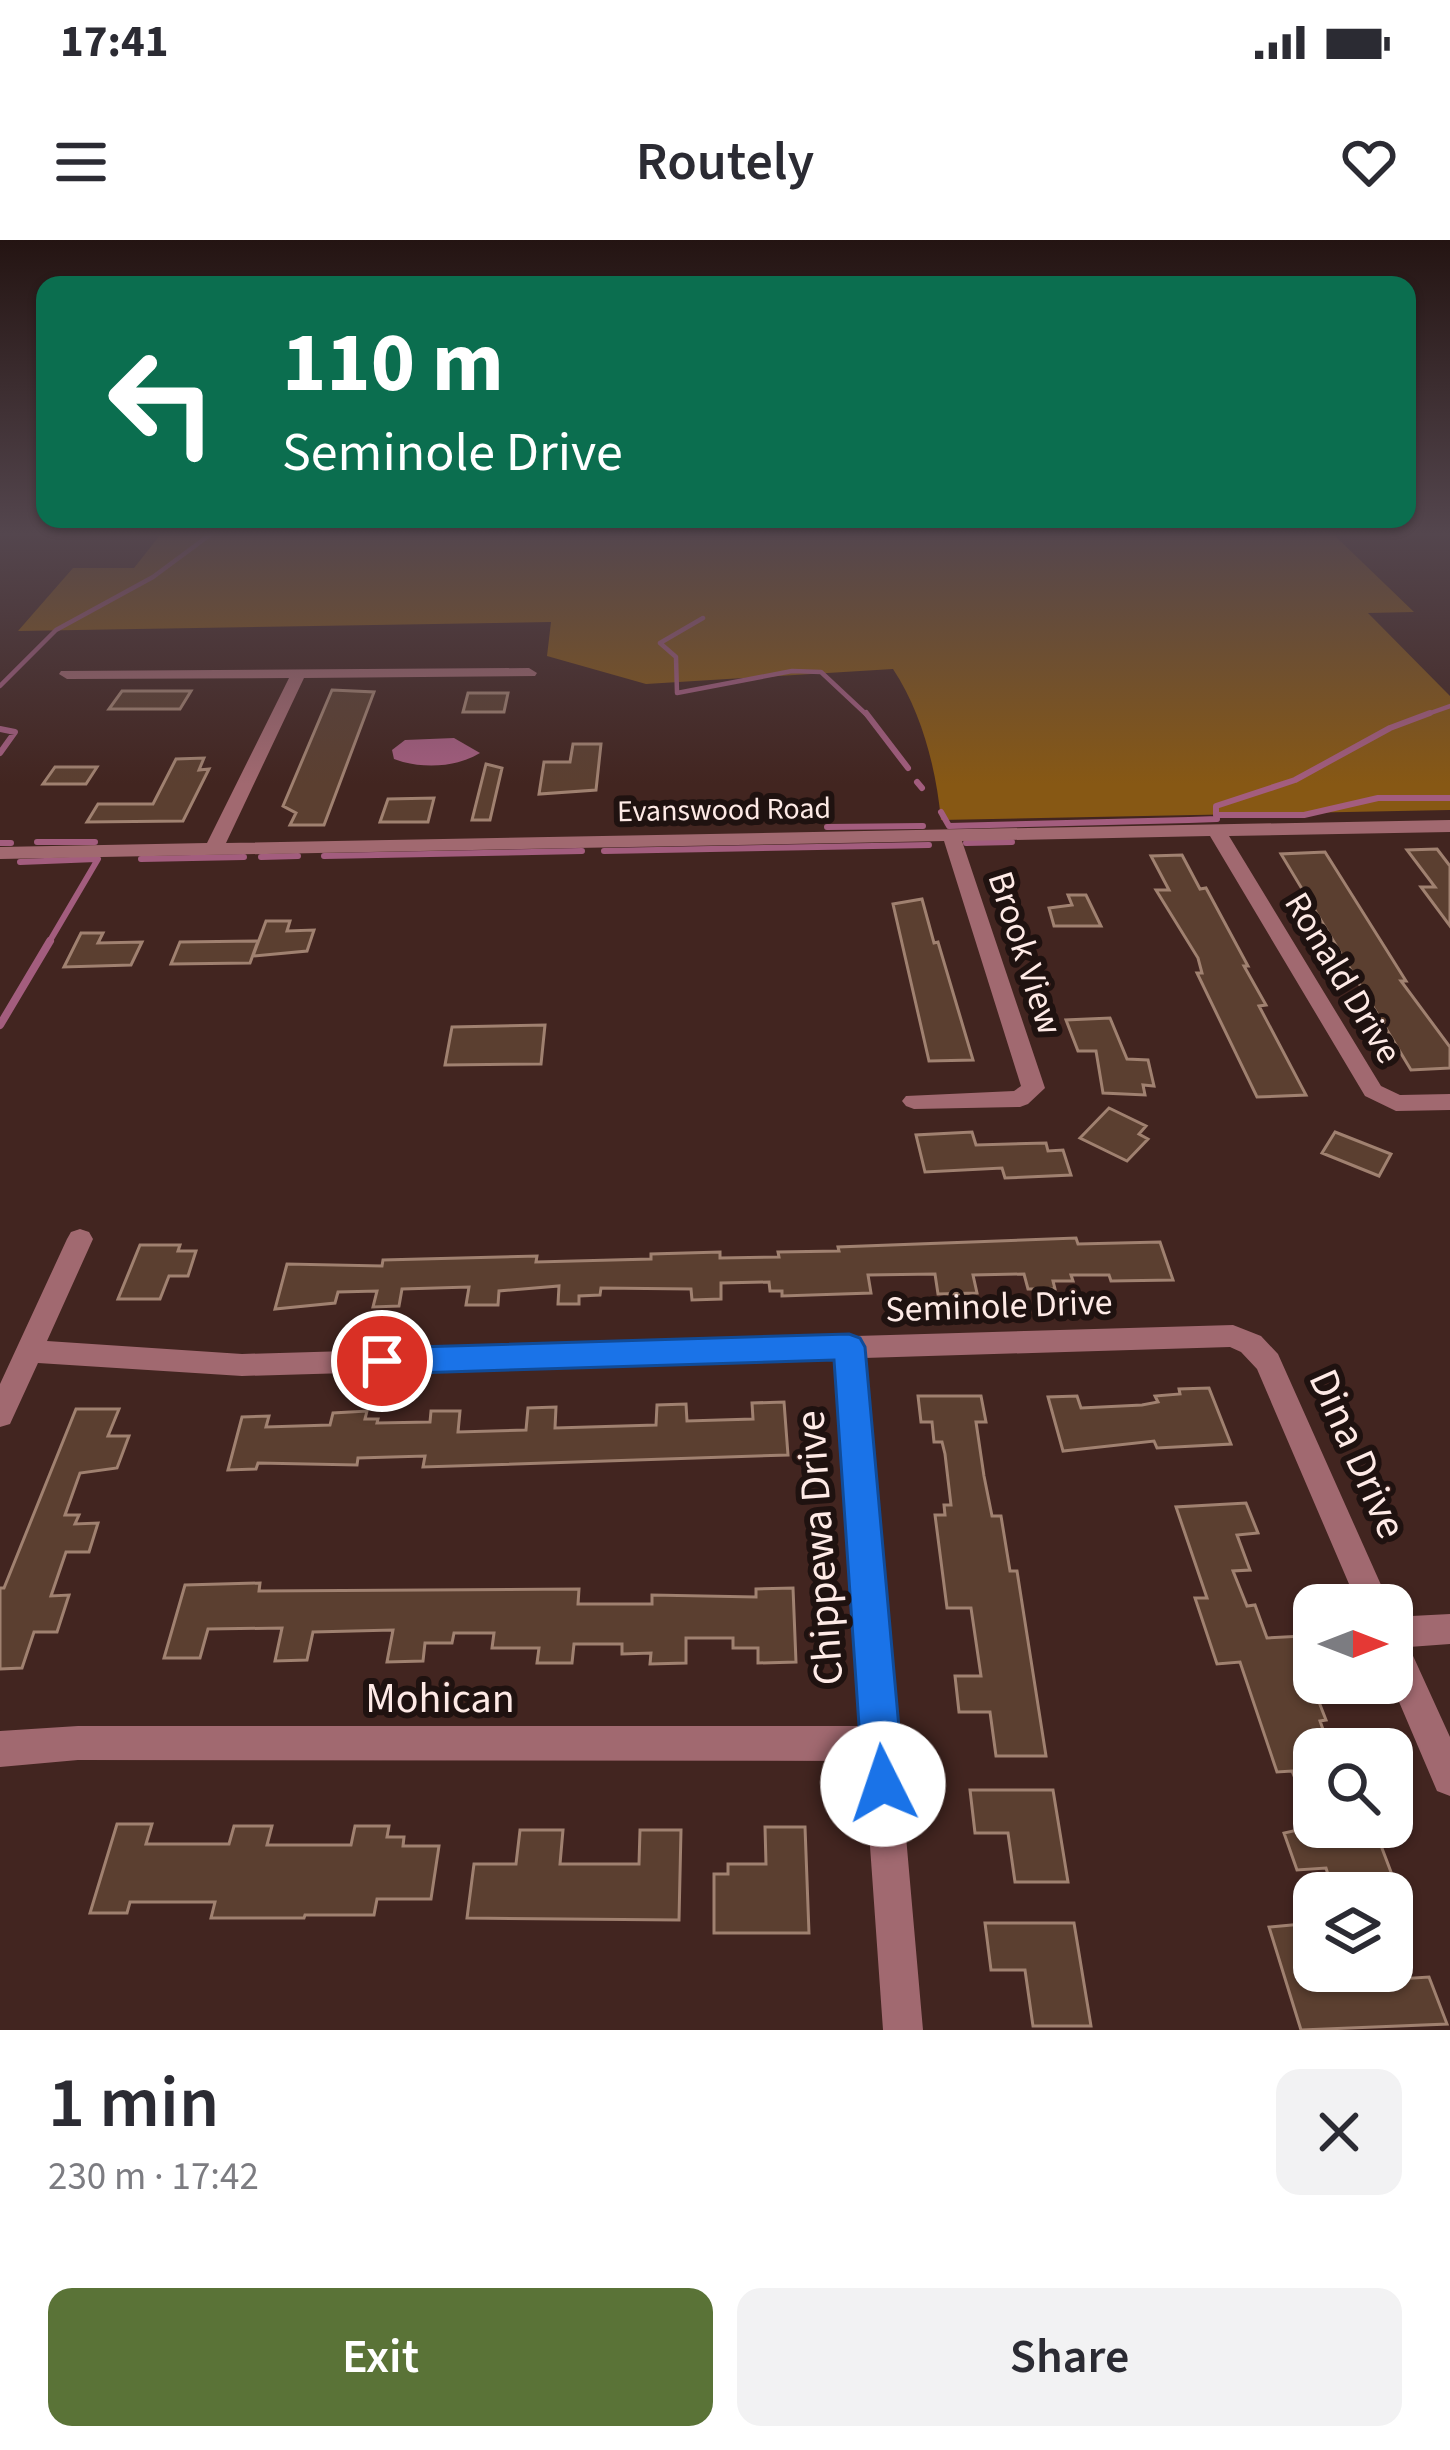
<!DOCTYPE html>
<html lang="en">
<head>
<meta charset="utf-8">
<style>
  :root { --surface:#fff; --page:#f2f2f3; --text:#2b2b33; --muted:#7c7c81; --accent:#5a7337 }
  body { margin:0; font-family:"Source Sans 3",sans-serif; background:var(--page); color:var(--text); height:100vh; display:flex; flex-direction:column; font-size:45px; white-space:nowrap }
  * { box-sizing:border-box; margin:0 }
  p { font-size:39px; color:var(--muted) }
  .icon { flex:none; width:66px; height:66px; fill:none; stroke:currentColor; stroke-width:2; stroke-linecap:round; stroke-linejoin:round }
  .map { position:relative; height:1790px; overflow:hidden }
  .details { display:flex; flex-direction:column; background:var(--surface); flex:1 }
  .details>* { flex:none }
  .banner { position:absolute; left:36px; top:36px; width:1380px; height:252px; border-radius:24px; box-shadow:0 3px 9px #0004; background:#0b6e4f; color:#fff; overflow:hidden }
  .needle { width:78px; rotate:90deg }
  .tools { position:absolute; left:1293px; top:1344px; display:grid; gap:24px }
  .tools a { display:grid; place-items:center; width:120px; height:120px; border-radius:24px; background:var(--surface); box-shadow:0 3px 9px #0004; font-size:60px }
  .pin { position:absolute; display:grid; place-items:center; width:102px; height:102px; color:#fff; margin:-51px; border:6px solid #fff; border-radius:50%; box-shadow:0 3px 12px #0007 }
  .me { position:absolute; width:132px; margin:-66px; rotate:356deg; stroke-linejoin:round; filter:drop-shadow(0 0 9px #0008) }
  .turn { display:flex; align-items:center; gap:42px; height:252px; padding:0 48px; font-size:54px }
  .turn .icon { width:156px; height:156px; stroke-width:2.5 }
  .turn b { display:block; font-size:84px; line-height:102px }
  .round { display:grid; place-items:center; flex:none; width:126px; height:126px; border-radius:24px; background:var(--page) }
  .headline { display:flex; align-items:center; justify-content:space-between; height:204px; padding:0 48px }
  h1 { font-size:72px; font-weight:600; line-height:90px }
  .primary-button { display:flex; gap:24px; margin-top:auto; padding:24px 48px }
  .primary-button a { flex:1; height:138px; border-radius:24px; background:var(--accent); color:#fff; font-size:48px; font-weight:600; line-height:138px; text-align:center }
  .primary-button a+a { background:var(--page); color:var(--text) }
  .status { display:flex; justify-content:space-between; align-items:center; height:84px; padding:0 60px; background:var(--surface); direction:ltr }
  .status svg { height:33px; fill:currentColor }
  header { display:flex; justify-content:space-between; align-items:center; height:156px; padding:0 48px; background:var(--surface); font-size:54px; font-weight:600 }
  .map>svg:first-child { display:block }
  .forest { fill:#875814 }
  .water { fill:#a35d7e }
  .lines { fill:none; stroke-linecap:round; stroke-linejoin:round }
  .stream-far2 { stroke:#a35d7e; stroke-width:4.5 }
  .stream-far1 { stroke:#a35d7e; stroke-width:6 }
  .stream { stroke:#a35d7e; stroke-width:8 }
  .building { fill:#5b3f30; stroke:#a08170; stroke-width:3 }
  .street { fill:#a16970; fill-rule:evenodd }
  .route { fill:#1a73e8; stroke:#114b97; stroke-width:3 }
  .labels { text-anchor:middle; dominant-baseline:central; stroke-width:12; stroke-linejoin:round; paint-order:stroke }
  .far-street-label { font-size:30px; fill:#feeae6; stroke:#1f1210 }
  .street-label { font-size:36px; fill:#feeae6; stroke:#1f1210 }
  .near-street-label { font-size:42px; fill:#feeae6; stroke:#1f1210 }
</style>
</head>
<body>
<div class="status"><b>17:41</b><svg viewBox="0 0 49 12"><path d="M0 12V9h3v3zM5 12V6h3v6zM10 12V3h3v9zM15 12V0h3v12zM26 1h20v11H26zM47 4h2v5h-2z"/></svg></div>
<header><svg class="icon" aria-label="menu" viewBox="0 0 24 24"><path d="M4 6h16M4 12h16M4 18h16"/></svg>Routely<svg class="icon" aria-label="heart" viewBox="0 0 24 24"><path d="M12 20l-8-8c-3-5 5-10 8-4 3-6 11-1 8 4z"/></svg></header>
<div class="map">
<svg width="1450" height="1790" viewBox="0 0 1450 1790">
  <rect width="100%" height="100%" fill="#422520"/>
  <path class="forest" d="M 161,294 L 1333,294 L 1414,372 L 1368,373 L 1450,456 L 1450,570 L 941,580 C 936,528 922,473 893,429 L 646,444 L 547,416 L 551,382 L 18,391 L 73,328 L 134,328 Z"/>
  <path class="water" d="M 454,498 L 480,513 C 456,528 420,529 394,519 L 392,510 L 405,500 Z"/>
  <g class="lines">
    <path class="stream-far2" d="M 703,378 L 660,403 L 676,417 L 677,453 L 792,431 L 821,432 L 868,476
      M 0,446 L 56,390 L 153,337 L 211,294
      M 1422,476 L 1450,466"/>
    <path class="stream-far1" d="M 866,473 L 908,528
      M 0,489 L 15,492 L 0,513
      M 917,542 L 922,548
      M 941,572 L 949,586 L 1189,580 L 1217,579 L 1216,575 L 1304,575 L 1378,558 L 1450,558
      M 1216,575 L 1216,566 L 1295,540 L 1390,488 L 1430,473
      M 827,587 L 923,586
      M 37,602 L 95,602
      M 0,603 L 11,603
      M 966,603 L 1012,602
      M 604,611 L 929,605
      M 324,616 L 582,611
      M 261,617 L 298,616
      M 141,619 L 244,617
      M 20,622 L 96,619
      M 48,704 L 98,619"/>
    <path class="stream" d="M 0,785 L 50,701"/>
  </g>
  <path class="building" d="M 332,450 L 374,452 L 324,585 L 290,585 L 296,573 L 283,566 Z
    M 122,451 L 191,451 L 180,469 L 109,469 Z
    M 468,453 L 508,453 L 504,472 L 463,472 Z
    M 573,504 L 601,504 L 596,550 L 539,554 L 544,522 L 570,522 Z
    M 204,518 L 199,530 L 209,529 L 183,581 L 87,582 L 98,564 L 153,564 L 176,519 Z
    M 486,524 L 502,528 L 490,580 L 472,580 Z
    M 55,527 L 97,527 L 86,544 L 43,544 Z
    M 434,558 L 428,582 L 380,582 L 388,559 Z
    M 1437,609 L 1450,626 L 1450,686 L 1421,647 L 1435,647 L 1407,610 Z
    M 1325,612 L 1406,741 L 1401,741 L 1450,807 L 1450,828 L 1411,830 L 1281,614 Z
    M 1182,615 L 1200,649 L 1206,648 L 1248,726 L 1244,726 L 1266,765 L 1259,766 L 1306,855 L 1257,857 L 1197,733 L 1202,733 L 1198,718 L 1156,650 L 1169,650 L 1151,616 Z
    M 1068,655 L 1086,655 L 1101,686 L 1054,686 L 1049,668 L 1072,665 Z
    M 922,659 L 934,703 L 938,702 L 973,820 L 929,821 L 893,664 Z
    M 266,681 L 290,681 L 287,691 L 314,690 L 307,711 L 253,716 Z
    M 81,693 L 103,693 L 98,703 L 142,702 L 131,725 L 64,727 Z
    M 258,701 L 250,723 L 171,724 L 180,702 Z
    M 1110,778 L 1127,819 L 1148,820 L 1154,846 L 1143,845 L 1145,855 L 1103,853 L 1096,811 L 1078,811 L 1066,780 Z
    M 545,785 L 541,824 L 445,825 L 452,787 Z
    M 1109,868 L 1146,886 L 1139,894 L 1148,899 L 1127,921 L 1080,898 Z
    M 972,892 L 976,905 L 1046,903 L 1048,911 L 1063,910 L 1071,935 L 1005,938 L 1002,928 L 925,932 L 916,895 Z
    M 1335,892 L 1391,914 L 1379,936 L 1322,913 Z
    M 1076,998 L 1078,1004 L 1160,1002 L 1173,1040 L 1111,1041 L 1109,1035 L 1071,1035 L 1073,1041 L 1053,1041 L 1055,1049 L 1028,1049 L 1024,1034 L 973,1035 L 977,1053 L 938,1054 L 935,1034 L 868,1035 L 871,1053 L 782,1056 L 782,1051 L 770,1051 L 769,1042 L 721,1043 L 721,1059 L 692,1060 L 691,1049 L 601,1048 L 600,1055 L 579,1056 L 579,1064 L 558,1064 L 559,1046 L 499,1051 L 498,1065 L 466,1065 L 469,1047 L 402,1049 L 399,1066 L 373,1067 L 377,1051 L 338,1052 L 335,1063 L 275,1069 L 287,1024 L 382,1026 L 383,1020 L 537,1016 L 536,1022 L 651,1019 L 651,1014 L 720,1012 L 720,1018 L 779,1017 L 778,1012 L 839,1011 L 838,1007 Z
    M 140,1005 L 180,1005 L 178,1011 L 196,1011 L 188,1036 L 169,1036 L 160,1059 L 118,1059 Z
    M 1209,1148 L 1231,1204 L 1157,1208 L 1154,1201 L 1063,1211 L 1048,1157 L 1077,1156 L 1081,1168 L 1142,1165 L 1158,1162 L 1155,1156 L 1180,1154 L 1179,1149 Z
    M 918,1156 L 981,1156 L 986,1182 L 976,1182 L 984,1236 L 992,1276 L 1001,1276 L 1010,1331 L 1017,1331 L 1046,1516 L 996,1516 L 990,1472 L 959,1472 L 955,1436 L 981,1436 L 971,1368 L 947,1368 L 935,1275 L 945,1275 L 944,1265 L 951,1265 L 945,1214 L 942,1202 L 934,1202 L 932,1182 L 921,1182 Z
    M 784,1162 L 788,1215 L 423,1227 L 425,1216 L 358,1218 L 357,1225 L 258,1223 L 256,1229 L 228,1230 L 242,1177 L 269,1176 L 266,1187 L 330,1185 L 333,1173 L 367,1171 L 365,1179 L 378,1179 L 377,1183 L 430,1182 L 431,1171 L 460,1171 L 458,1192 L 526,1190 L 528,1168 L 556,1167 L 555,1188 L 656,1185 L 657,1165 L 686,1164 L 687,1181 L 753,1179 L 752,1163 Z
    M 76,1169 L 119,1169 L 108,1196 L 129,1196 L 117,1228 L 80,1233 L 65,1275 L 79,1275 L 75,1284 L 98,1283 L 89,1312 L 66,1312 L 51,1356 L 69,1355 L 57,1392 L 34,1392 L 22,1428 L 0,1429 L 0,1348 L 4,1348 Z
    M 1246,1263 L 1258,1293 L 1237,1295 L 1250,1330 L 1233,1331 L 1247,1366 L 1255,1365 L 1267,1398 L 1303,1396 L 1314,1424 L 1305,1426 L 1326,1480 L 1320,1481 L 1330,1509 L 1314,1509 L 1314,1586 L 1292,1531 L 1277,1532 L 1240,1422 L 1217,1424 L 1195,1358 L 1207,1358 L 1176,1267 Z
    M 260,1343 L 259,1351 L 579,1349 L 578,1364 L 652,1364 L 652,1355 L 756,1357 L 756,1349 L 793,1348 L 796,1422 L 758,1423 L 758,1408 L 733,1408 L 733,1398 L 686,1398 L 686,1423 L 650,1424 L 651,1413 L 622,1414 L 622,1404 L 574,1404 L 572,1423 L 537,1423 L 539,1408 L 492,1408 L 494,1393 L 454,1393 L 452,1403 L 425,1403 L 423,1421 L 387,1422 L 393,1390 L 313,1392 L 307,1420 L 275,1421 L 282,1388 L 208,1389 L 200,1418 L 164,1418 L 185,1345 Z
    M 970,1550 L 1053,1550 L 1068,1642 L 1015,1642 L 1008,1593 L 975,1593 Z
    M 117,1584 L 152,1584 L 146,1604 L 229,1604 L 234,1586 L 272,1586 L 267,1605 L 351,1605 L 355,1586 L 389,1586 L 387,1597 L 404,1597 L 403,1606 L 439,1606 L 431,1659 L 377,1659 L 374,1675 L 305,1675 L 304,1678 L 211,1678 L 215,1662 L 130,1662 L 127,1673 L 90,1673 Z
    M 765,1587 L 805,1587 L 809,1693 L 714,1693 L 714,1634 L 728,1634 L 728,1624 L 766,1624 Z
    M 1311,1587 L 1368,1587 L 1374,1604 L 1380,1603 L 1397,1648 L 1356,1651 L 1353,1642 L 1331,1644 L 1326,1628 L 1297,1630 L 1284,1593 Z
    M 520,1590 L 563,1590 L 560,1624 L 639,1624 L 640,1590 L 681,1590 L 679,1680 L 467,1678 L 474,1624 L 516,1624 Z
    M 985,1683 L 1074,1683 L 1091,1786 L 1033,1786 L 1025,1730 L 991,1730 Z
    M 1314,1683 L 1314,1731 L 1364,1731 L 1367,1741 L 1429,1737 L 1447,1784 L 1301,1790 L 1269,1687 Z"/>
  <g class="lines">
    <path class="street" d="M 529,428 L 537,433 L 535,436 L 304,438 L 226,603 L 1450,580 L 1450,592 L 1229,596 L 1381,846 L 1400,855 L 1450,854 L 1450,870 L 1396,871 L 1365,856 L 1210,596 L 962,601 L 1045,848 L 1028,864 L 1020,867 L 914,869 L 906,866 L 902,861 L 906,856 L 1014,851 L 1021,846 L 944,601 L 0,619 L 0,607 L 207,603 L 289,438 L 67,439 L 59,434 L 61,431 Z
      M 80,989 L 89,992 L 93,999 L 47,1101 L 242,1114 L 1233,1085 L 1261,1096 L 1278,1114 L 1390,1365 L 1358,1365 L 1257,1129 L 1241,1112 L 1230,1107 L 864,1118 L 923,1790 L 883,1790 L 864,1521 L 78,1520 L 0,1527 L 0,1491 L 78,1486 L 862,1486 L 836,1119 L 242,1136 L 38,1123 L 10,1184 L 0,1187 L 0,1144 L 67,999 L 71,992 Z
      M 1450,1374 L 1450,1404 L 1409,1407 L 1450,1497 L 1450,1556 L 1437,1551 L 1391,1443 L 1392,1377 Z"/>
  </g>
  <linearGradient id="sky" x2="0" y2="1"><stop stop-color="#241412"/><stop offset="0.54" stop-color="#54464e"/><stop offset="1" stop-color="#54464e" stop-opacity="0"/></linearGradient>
  <rect width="1450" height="544" fill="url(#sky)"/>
  <path class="route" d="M 849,1094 L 860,1098 L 865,1107 L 904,1544 L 898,1558 L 883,1564 L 869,1558 L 863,1544 L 834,1120 L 382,1134 L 371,1130 L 366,1121 L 371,1112 L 382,1108 Z"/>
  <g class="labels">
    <g class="far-street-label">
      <text transform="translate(724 570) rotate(-1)">Evanswood Road</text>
    </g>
    <g class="street-label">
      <text transform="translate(1025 713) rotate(72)">Brook View</text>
      <text transform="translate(1343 738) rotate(59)">Ronald Drive</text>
      <text transform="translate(999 1066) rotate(-2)">Seminole Drive</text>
    </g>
    <g class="near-street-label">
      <text transform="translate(1357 1214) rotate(66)">Dina Drive</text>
      <text transform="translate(820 1308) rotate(-94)">Chippewa Drive</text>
      <text x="440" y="1459">Mohican</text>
    </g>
  </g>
</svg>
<div class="tools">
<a><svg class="needle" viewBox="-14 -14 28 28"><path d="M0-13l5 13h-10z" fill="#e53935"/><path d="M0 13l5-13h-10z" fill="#7c7c81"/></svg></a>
<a><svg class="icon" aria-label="search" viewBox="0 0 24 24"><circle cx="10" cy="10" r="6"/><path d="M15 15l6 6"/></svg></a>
<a><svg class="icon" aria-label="layers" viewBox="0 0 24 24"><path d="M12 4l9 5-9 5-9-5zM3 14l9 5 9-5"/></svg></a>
</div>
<div class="pin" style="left:382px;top:1121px;background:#d93025"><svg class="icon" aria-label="arrive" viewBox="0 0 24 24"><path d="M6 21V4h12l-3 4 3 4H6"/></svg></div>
<svg class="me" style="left:883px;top:1544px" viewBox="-20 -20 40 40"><circle r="19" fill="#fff"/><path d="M0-13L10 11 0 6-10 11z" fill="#1a73e8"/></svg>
<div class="banner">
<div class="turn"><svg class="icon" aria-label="left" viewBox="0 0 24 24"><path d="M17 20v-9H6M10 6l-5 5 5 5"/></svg><div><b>110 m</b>Seminole Drive</div></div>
</div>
</div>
<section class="details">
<div class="headline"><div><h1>1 min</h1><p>230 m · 17:42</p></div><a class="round"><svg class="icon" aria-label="close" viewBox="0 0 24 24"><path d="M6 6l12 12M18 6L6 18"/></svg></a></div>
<div class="primary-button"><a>Exit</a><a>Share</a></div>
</section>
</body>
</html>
